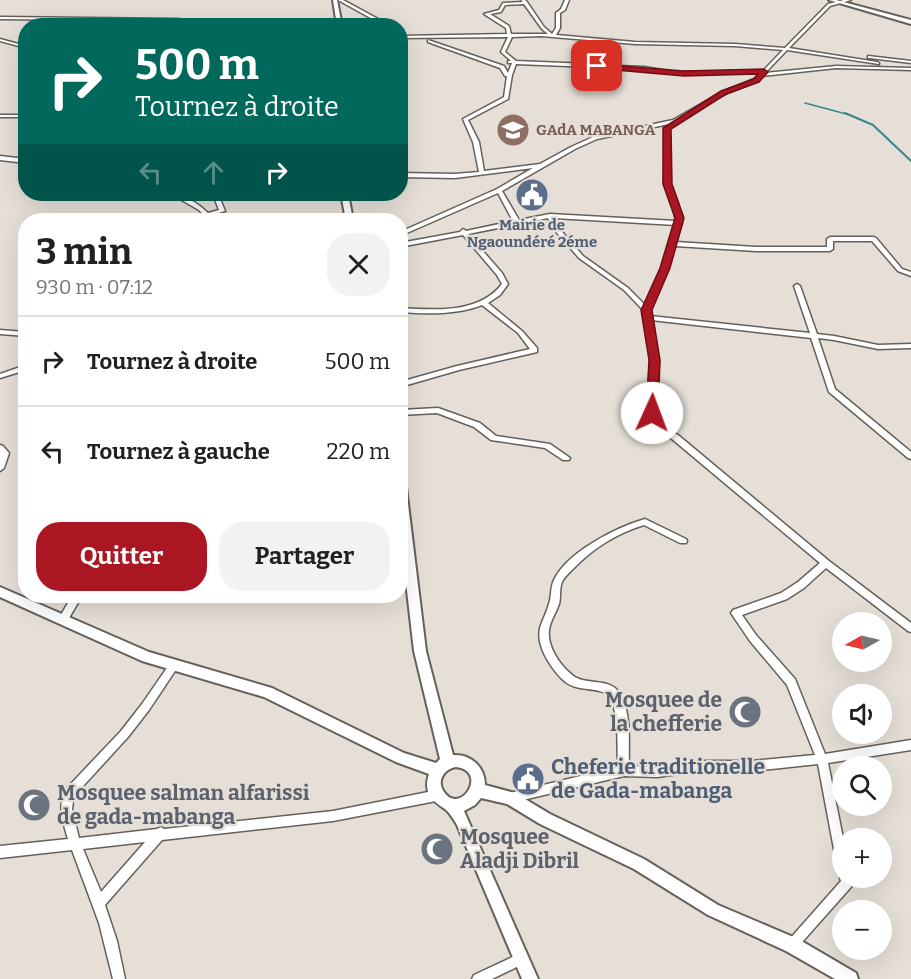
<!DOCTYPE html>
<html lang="fr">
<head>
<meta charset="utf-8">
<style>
  :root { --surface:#fff; --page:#f2f2f2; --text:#202124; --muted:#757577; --line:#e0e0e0; --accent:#ab1623 }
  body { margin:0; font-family:Bitter,serif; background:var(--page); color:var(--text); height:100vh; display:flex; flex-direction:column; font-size:22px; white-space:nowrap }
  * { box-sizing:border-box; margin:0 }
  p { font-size:20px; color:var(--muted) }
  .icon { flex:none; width:33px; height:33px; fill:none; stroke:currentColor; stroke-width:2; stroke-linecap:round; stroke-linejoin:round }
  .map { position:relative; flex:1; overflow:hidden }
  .panel { position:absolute; left:18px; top:213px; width:390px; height:390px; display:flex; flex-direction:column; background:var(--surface); border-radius:24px; box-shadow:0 6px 24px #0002 }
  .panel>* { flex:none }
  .top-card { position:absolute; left:18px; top:18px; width:390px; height:183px; border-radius:24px; box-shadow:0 6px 24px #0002; background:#00695c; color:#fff; overflow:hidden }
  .needle { width:39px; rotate:262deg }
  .controls { position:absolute; left:832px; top:612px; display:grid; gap:12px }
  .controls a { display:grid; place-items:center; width:60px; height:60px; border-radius:50%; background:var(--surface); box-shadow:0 6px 24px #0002; font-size:30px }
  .pin { position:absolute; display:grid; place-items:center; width:51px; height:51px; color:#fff; margin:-26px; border-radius:12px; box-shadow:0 3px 9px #0006 }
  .me { position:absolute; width:66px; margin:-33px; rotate:2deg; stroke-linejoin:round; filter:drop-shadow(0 0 4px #0008) }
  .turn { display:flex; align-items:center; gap:21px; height:126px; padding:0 18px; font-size:27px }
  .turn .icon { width:78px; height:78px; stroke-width:2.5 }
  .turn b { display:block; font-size:42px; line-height:51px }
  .lanes { display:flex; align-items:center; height:57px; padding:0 18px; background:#0003; justify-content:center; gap:30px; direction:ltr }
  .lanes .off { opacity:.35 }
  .round { display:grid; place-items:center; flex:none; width:63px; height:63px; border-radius:24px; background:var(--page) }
  .headline { display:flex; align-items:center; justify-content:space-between; height:102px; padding:0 18px }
  h1 { font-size:36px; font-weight:700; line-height:45px }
  .cta { display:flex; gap:12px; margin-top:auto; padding:12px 18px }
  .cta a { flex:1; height:69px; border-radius:24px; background:var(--accent); color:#fff; font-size:24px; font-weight:700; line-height:69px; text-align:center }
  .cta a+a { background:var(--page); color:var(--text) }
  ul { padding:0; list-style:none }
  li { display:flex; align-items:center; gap:18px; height:90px; padding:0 18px; border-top:2px solid var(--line) }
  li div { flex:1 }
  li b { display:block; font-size:22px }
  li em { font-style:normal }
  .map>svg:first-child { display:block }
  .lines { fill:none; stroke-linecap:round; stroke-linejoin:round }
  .stream-far1 { stroke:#3a858d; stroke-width:1.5 }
  .stream { stroke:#3a858d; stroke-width:2 }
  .minor-casing { stroke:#65605a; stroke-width:3 }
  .tertiary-casing { stroke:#65605a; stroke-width:4 }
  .minor { fill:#fff; fill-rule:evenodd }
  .tertiary { fill:#fff; fill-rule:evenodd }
  .route { fill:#ab1623; stroke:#6f0e17; stroke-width:1.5 }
  .labels { text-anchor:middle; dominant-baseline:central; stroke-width:4.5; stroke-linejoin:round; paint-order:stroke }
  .far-education-label { font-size:15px; font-weight:bold; fill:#785e54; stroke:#e5dfd7; text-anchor:start }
  .far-service-label { font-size:15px; font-weight:bold; fill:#4e5e75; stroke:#e5dfd7 }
  .near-worship-label { font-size:21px; font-weight:bold; fill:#5b616d; stroke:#e5dfd7; text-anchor:start }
  .near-service-label { font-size:21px; font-weight:bold; fill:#4e5e75; stroke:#e5dfd7; text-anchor:start }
</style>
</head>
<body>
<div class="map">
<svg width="911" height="979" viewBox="0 0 911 979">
  <rect width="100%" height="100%" fill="#e5dfd7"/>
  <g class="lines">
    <path class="stream-far1" d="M 805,103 L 850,115"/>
    <path class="stream" d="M 845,113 L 873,125 L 911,161"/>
    <g class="minor-casing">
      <path id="minor" d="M 338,0 L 343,0 L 391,26 L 385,26 Z
        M 521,0 L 525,0 L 527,2 L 544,27 L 552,34 L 556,28 L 556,13 L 561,9 L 565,0 L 569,0 L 565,10 L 560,13 L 560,28 L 556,35 L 635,42 L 735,44 L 785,48 L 828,4 L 844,0 L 851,0 L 830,6 L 789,48 L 877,62 L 879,63 L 879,64 L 787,50 L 765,73 L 836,66 L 911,68 L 911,70 L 836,68 L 762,76 C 753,85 739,88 728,93 C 711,101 683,116 669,128 L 670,184 L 678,203 L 682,223 L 676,242 L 756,247 L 827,247 L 827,239 L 830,237 L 874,237 L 876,238 L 902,269 L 911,272 L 911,276 L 898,271 L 872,241 L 833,241 L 833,249 L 830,251 L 756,251 L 675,246 L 668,268 L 649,310 L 650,316 L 810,333 L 794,286 L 797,284 L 800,286 L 817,334 L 834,336 L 878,345 L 911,344 L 911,348 L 878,349 L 834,340 L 818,338 L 835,389 L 911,452 L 911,459 L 908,458 L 829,392 L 811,338 L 651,320 L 659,360 L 656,413 L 663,426 L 678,435 L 829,561 L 911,623 L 911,632 L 908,631 L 826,568 L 804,588 L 787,599 L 742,615 L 756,635 L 795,679 L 825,754 L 911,740 L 911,750 L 828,763 L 843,838 L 843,871 L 839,869 L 837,865 L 818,764 L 752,771 L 700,771 L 657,777 L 624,776 L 510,803 L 506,802 L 504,798 L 506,794 L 510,793 L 618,767 L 617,720 L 611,697 C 597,684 577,695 561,678 C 550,666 536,646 540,628 C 542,621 546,614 548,607 C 552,598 550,588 554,580 C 567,552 617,527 645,519 L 686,539 L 687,541 L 686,543 L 680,543 L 644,525 C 618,533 593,548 574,568 C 570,572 564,577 562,582 C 559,589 561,597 559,604 C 556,613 550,621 549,630 C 547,646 559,664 571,674 C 584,687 610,676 620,694 C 632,714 628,743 629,766 L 657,767 L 700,761 L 752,761 L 815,755 L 787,685 L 750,641 L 731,613 L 733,610 L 781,593 L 798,582 L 820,563 L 672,439 L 657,430 L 648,413 L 651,360 L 643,310 L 624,290 L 579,258 L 552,227 L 548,218 L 468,234 L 502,273 L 508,284 L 500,295 L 488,303 L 522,331 L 537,348 L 537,352 L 459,370 L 400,387 L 400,382 L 457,366 L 530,349 L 518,333 L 482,305 C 456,315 428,314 400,312 L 400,308 C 435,310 479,314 502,284 L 497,275 L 463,235 L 400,247 L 400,243 L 460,232 L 463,229 L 466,231 L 513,221 L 498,193 L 400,236 L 400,232 L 497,189 L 533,168 L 455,178 L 400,177 L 400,173 L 455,174 L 479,172 L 473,142 L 463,119 L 504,97 L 507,76 L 505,76 L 500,68 L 428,42 L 428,40 L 504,66 L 508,73 L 512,63 L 508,63 L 508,61 L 511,61 L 501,52 L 508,37 L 400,38 L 400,36 L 507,34 L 506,28 L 484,14 L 499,10 L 503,3 L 523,2 ZM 524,4 L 542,29 L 548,34 L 511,34 L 509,26 L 490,14 L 501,12 L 505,5 ZM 541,36 L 635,44 L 735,46 L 783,50 L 763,71 L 675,72 L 644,67 L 594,65 L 580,51 L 578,52 L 589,64 L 516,61 L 505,52 L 512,37 ZM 516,64 L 644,69 L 675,74 L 760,73 L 754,79 L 722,92 L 673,120 L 593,137 L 571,147 L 540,164 L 484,171 L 479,142 L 468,120 L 508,99 L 512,75 ZM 669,124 L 665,128 L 664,184 L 672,203 L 676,221 L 550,214 L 519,220 L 502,191 L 575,149 L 597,139 ZM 554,218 L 676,225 L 662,268 L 645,305 L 628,288 L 583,256 L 557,226 Z
        M 0,17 L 177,19 L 238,26 L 219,26 L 177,21 L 0,19 Z
        M 0,39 L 26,46 L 26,48 L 0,41 Z
        M 868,56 L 911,61 L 911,63 L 870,58 L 868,58 Z
        M 0,115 L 26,115 L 26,117 L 0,117 Z
        M 0,156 L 26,159 L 26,163 L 0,160 Z
        M 173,194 C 184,194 200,205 208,213 L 219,210 L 213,194 L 218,194 L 225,211 L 210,216 L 214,220 L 208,220 L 199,210 L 173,195 Z
        M 0,330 L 26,332 L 26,336 L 0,334 Z
        M 26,365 L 26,370 L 0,378 L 0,374 Z
        M 438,408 L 480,423 L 496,436 L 550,444 L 570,458 L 569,460 L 563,460 L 545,448 L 491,440 L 474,427 L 437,413 L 400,415 L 400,410 Z
        M 0,445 L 3,446 L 9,453 L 4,468 L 0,471 Z
        M 72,596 L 82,596 L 66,623 L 63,624 L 60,623 L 58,620 Z
        M 174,661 L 177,662 L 179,665 L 149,710 L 128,737 L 74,796 L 73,800 L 72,810 L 79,838 L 157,829 L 161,827 L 164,829 L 333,811 L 428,792 L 435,788 L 439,789 L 441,793 L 435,801 L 431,802 L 333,821 L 162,840 L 105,905 L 117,941 L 125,979 L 113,979 L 99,923 L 72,850 L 0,858 L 0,846 L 68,839 C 63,822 57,805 66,789 L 121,731 L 142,704 L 171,662 ZM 145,842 L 101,892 L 83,849 Z
        M 843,873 L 843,878 L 852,878 L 853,883 L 851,887 L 796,949 L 792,951 L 788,949 L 786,945 L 788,941 L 841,881 L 840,878 Z
        M 521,953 L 525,955 L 527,959 L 525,963 L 492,979 L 472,979 L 474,975 Z"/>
    </g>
    <g class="tertiary-casing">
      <path id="tertiary" d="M 333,0 L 337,0 L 342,26 L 337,26 Z
        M 829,0 L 836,0 L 911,20 L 911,24 Z
        M 341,194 L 348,194 L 353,220 L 346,220 Z
        M 400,475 L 405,479 L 426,651 L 453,755 C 471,754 485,767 485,785 L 515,793 L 550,814 L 644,859 L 718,905 L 798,939 L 856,973 L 858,979 L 835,979 L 786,951 L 708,915 L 634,869 L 540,824 L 507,804 L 481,798 L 475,805 L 464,811 L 538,979 L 522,979 L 457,825 C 454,820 450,813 445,809 C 431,800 423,792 429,774 L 396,762 L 264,697 L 142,661 L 0,597 L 0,587 L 149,652 L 272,688 L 404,753 L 436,763 L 440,759 L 414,651 L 400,530 ZM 456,767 C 489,771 461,816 444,792 C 436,781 444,769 456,767 Z"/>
    </g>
    <use href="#minor" class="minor"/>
    <use href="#tertiary" class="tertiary"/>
  </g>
  <path class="route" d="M 597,64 L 684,71 L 764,69 L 768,72 L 759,82 L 726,94 L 671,129 L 672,184 L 684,218 L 670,268 L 652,310 L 660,360 L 658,413 L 652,417 L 646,413 L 649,360 L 641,310 L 660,268 L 675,218 L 663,184 L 663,128 L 721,91 L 754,79 L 758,74 L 684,76 L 594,68 Z"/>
  <defs>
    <g id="school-disc" transform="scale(1.725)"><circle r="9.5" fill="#8d6e63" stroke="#e5dfd7"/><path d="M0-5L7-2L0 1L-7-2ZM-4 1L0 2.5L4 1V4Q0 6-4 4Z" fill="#fff"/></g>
    <g id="civic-disc" transform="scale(1.725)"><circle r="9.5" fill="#5c6f8a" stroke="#e5dfd7"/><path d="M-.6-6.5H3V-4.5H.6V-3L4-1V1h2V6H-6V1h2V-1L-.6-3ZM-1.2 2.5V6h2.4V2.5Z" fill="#fff"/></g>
    <g id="mosque-disc" transform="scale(1.725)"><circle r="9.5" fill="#6b7280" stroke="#e5dfd7"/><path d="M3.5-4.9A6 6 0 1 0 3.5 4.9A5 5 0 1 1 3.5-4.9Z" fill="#fff"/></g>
  </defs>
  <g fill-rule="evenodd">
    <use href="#school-disc" x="513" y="130"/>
    <use href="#civic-disc" x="532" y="195"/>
    <use href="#mosque-disc" x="745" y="712"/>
    <use href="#civic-disc" x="528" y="779"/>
    <use href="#mosque-disc" x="34" y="805"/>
    <use href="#mosque-disc" x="437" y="849"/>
  </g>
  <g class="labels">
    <g class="far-education-label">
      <text x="536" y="130">GAdA MABANGA</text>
    </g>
    <g class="far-service-label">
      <text x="532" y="225">Mairie de<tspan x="532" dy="17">Ngaoundéré 2éme</tspan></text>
    </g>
    <g class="near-worship-label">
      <text x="722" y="700" text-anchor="end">Mosquee de<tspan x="722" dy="24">la chefferie</tspan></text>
      <text x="57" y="793">Mosquee salman alfarissi<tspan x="57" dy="24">de gada-mabanga</tspan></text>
      <text x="460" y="837">Mosquee<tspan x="460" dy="24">Aladji Dibril</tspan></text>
    </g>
    <g class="near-service-label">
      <text x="551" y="767">Cheferie traditionelle<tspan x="551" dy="24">de Gada-mabanga</tspan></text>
    </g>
  </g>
</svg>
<div class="controls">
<a><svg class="needle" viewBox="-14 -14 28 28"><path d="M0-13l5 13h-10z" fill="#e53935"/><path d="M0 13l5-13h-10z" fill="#757577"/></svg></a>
<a><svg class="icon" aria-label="sound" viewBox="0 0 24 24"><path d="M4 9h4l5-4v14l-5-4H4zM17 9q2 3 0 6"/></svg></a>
<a><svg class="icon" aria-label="search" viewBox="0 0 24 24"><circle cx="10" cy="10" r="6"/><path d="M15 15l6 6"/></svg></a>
<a>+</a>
<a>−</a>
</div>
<div class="pin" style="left:597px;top:66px;background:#d93025"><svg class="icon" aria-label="arrive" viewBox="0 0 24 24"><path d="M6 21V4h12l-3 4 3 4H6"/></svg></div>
<svg class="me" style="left:652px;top:413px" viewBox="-20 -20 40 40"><circle r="19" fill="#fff"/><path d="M0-13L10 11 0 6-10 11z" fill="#ab1623"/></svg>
<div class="top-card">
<div class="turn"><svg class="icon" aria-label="right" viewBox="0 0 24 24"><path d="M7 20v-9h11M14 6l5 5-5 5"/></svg><div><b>500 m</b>Tournez à droite</div></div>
<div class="lanes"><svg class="icon off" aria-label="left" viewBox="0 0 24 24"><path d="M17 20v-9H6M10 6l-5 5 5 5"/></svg><svg class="icon off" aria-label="ahead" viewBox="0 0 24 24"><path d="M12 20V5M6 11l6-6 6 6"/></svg><svg class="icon" aria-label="right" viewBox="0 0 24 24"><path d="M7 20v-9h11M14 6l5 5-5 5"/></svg></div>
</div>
<section class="panel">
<div class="headline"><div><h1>3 min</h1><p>930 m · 07:12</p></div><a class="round"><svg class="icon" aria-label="close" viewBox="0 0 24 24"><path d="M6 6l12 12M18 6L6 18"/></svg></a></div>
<ul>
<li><svg class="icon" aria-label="right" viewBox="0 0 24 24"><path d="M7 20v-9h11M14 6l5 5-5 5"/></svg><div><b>Tournez à droite</b></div><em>500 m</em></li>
<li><svg class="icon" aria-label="left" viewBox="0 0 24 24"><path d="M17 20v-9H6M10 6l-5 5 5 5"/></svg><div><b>Tournez à gauche</b></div><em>220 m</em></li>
</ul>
<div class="cta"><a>Quitter</a><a>Partager</a></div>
</section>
</div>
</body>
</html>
